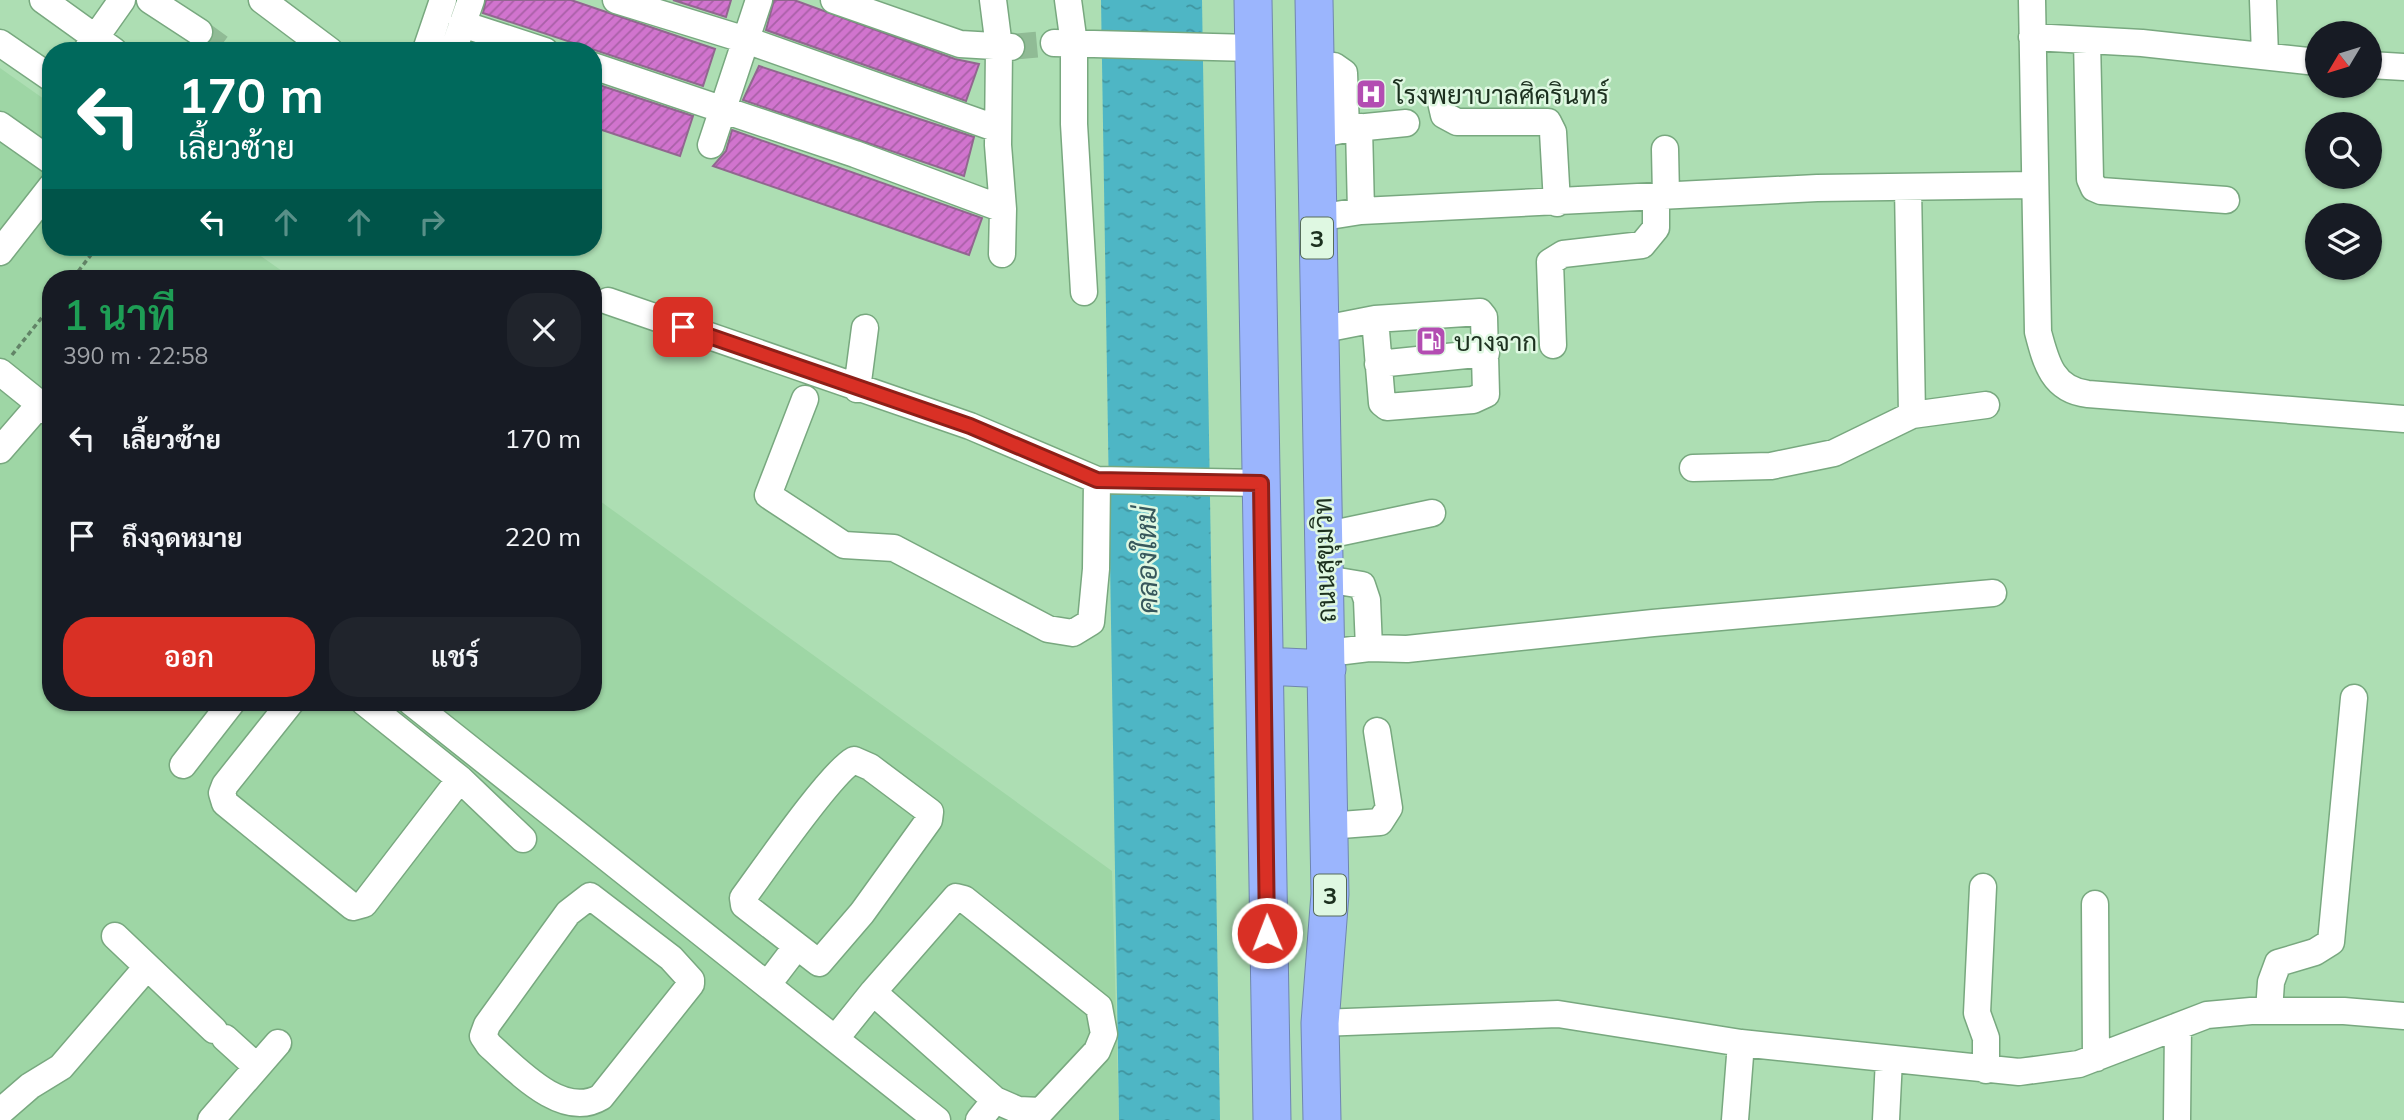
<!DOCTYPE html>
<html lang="th">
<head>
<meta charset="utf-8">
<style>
  :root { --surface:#171b24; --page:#20242c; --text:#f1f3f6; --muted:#9ea1a6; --accent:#d93025 }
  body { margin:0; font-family:Mulish,Sarabun,sans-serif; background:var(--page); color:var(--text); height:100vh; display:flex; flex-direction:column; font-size:26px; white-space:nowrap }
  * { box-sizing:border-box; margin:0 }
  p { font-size:23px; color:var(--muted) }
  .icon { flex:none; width:38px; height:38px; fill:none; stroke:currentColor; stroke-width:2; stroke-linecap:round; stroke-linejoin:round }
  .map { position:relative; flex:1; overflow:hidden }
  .details { position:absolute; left:42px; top:270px; width:560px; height:441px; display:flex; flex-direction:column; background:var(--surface); border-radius:28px; box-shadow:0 2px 5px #0004 }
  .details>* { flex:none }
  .guide { position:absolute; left:42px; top:42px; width:560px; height:214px; border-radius:28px; box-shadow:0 2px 5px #0004; background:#00695c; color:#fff; overflow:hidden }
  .needle { width:46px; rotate:232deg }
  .controls { position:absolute; left:2305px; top:21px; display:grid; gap:14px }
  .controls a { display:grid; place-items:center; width:77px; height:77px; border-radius:50%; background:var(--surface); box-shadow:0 2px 5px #0004; font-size:35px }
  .pin { position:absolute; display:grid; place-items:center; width:60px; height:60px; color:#fff; margin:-30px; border-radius:14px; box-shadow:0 4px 10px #0006 }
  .me { position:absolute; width:77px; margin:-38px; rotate:359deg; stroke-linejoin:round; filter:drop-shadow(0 0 5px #0008) }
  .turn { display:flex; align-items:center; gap:24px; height:147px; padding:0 21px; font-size:32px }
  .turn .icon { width:91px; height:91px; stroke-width:2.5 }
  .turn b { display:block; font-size:49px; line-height:60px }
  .lanes { display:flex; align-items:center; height:66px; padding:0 21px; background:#0003; justify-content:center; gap:35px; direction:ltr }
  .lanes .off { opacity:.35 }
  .round { display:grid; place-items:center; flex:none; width:74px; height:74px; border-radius:28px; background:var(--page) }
  .overview { display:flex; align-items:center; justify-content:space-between; height:119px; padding:0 21px }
  h1 { font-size:42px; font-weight:600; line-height:52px; color:#1e9e55 }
  .action { display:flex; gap:14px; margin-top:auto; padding:14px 21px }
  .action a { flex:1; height:80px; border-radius:28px; background:var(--accent); color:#fff; font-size:28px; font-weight:600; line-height:80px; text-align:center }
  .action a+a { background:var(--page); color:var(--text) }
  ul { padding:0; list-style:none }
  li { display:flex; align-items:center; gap:21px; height:98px; padding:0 21px }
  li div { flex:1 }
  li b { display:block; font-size:26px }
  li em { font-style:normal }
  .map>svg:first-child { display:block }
  .built { fill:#9ed6a5 }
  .water { fill:url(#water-ripples) }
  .building { fill:url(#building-hatch); stroke:#91678f; stroke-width:2 }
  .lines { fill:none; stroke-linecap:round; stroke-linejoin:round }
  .minor-tunnel { stroke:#90bb95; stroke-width:26; stroke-dasharray:26 13; stroke-linecap:butt }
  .minor-casing { stroke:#78a87f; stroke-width:29 }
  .highway-casing { stroke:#6f86af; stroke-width:39 }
  .path { stroke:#628467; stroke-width:3.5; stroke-dasharray:5 3.5; stroke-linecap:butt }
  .minor { stroke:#fff; stroke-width:26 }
  .highway { stroke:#9bb5fd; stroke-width:37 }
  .route-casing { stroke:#8d1f18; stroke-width:18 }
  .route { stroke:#d93025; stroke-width:12 }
  .labels { text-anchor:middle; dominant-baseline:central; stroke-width:5; stroke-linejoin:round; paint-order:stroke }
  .shield { fill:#dff8e2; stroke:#566c5a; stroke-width:2 }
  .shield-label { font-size:24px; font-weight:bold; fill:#1c301f }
  .poi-label { font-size:26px; fill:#1c301f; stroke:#dff8e2; text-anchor:start }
  .street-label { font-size:26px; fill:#1c301f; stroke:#dff8e2 }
  .water-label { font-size:28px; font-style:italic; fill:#37575c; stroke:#dff8e2 }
</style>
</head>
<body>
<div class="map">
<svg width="2404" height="1120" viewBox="0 0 2404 1120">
  <defs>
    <pattern id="water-ripples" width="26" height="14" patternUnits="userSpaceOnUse" patternTransform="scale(1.75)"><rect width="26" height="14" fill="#4eb6c5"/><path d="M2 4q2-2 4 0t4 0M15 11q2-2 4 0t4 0" fill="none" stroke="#40949f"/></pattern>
    <pattern id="building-hatch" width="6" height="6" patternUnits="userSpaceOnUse" patternTransform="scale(1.75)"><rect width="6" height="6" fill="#d174ce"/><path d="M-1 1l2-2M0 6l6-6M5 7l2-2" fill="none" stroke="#a960a7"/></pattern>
  </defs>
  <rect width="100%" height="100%" fill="#addeb3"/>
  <path class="built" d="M 0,68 L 51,104 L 51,247 L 248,247 L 292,278 L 51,278 L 51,702 L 593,702 L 593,496 L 1112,871 L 1119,1120 L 0,1120 Z"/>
  <path class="water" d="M 1101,0 L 1202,0 L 1220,1120 L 1119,1120 Z"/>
  <path class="building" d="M 486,0 L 571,0 L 715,49 L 703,86 L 483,13 Z
    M 673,0 L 731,0 L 726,17 Z
    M 774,0 L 794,0 L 955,59 L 979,64 L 966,101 L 766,30 Z
    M 759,66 L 974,137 L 964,176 L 743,100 Z
    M 593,83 L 693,116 L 680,156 L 593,127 Z
    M 732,130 L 982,218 L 969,255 L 713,166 L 726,151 Z"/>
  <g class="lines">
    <path class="minor-tunnel" d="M 199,32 L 225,51
      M 1011,47 L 1054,43"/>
    <g class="minor-casing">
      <path id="minor" d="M 43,0 L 114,51
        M 150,0 L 199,32
        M 262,0 L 330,51
        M 616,0 L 746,40 L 998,129
        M 834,0 L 960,44 L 1011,47
        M 993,0 L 999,47 L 998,145 L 1003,209 L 1002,254
        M 1068,0 L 1074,44 L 1074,124 L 1084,292
        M 2032,0 L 2038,332 C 2046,363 2053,390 2088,394 L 2404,419
        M 2263,0 L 2265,55
        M 462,24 L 545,51
        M 2032,37 L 2142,43 L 2317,62
        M 2087,40 L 2090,179 L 2094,188 L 2101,191 L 2226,200
        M 0,43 L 51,78
        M 1054,43 L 1253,48
        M 86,51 L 122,0
        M 429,51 L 427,47 L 443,0
        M 453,51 L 471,0
        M 2370,65 L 2404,67
        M 593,66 L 855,154 L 1003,209
        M 1314,72 L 1334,66 L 1344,73 L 1346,129
        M 1441,102 L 1444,115 L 1457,122 L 1548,122 L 1553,132 L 1557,203
        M 0,125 L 51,161
        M 1359,127 L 1361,211
        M 1316,135 L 1346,129 L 1406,123
        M 711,145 L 759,0
        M 1665,149 L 1666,196
        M 1908,187 L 1912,415 L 1986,405
        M 1317,218 L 1361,211 L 1817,188 L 2035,185
        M 0,252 L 51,187
        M 608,301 L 970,426 L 1097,480 L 1261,483
        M 1319,330 L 1375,319 L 1480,312 L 1484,317 L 1486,394 L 1473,400 L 1387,407 L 1382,403 L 1375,319
        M 1553,345 L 1550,262 L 1563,254 L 1642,245 L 1656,228 L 1656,197
        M 1378,364 L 1486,353
        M 0,372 L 51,413
        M 857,389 L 865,328
        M 805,399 L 768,495 L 844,545 L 894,548 L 1048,629 L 1073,633 L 1091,622 L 1096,569 L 1097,480
        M 0,450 L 40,404
        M 1693,468 L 1771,466 L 1834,453 L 1912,415
        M 1323,536 L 1432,513
        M 1324,588 L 1338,581 L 1362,585 L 1367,600 L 1369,648
        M 1328,653 L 1369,648 L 1407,649 L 1653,623 L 1993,593
        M 291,702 L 225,785 L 222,793 L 225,803 L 353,907 L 364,904 L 460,779
        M 364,702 L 460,779 L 523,839
        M 411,702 L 937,1120
        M 854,760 L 870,767 L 930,812 L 929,820 L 862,913 L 819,963 L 744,905 L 743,898 C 763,871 831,772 854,760 Z
        M 183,765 L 232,702
        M 1328,826 L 1380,822 L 1389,808 L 1377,731
        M 1983,887 L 1977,1013 L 1986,1038 L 1986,1070
        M 590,896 L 671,958 L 691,980 L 691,984 L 601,1097 C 563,1120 518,1071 489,1045 L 483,1036 L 487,1025 L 568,913 Z
        M 2095,904 L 2096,1058
        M 115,936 L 214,1030
        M 768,984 L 797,946
        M 873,992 L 956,897 L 964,899 L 1099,1007 L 1104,1034 L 1097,1051 L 1041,1111 L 1018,1110 L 995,1100
        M 2269,1011 L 2271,982 L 2278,963 L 2315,952 L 2331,942 L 2354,698
        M 1320,1023 L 1558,1014 L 1741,1043 L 2019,1072 L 2079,1064 L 2207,1015 L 2251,1011 L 2344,1011 L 2404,1016
        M 225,1038 L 257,1067
        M 836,1038 L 873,992 L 995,1100 L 979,1120
        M 0,1112 L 30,1086 L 61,1067 L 147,967
        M 211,1120 L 278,1043
        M 1735,1120 L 1741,1043
        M 1886,1120 L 1889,1059
        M 2177,1120 L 2178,1026"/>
    </g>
    <g class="highway-casing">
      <path id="highway" d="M 1253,0 L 1272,1120
        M 1314,0 L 1330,894 L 1320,1023 L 1322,1120
        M 1265,666 L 1327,669"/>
    </g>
    <path class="path" d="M 73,278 L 97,247
      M 12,355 L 51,306"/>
    <use href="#minor" class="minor"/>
    <use href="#highway" class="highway"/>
  </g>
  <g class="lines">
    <g class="route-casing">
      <path id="route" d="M 683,327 L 970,426 L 1097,480 L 1261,483 L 1267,933"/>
    </g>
    <use href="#route" class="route"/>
  </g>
  <defs>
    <g id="hospital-square" transform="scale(1.575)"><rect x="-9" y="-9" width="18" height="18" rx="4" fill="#b34db2" stroke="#dff8e2"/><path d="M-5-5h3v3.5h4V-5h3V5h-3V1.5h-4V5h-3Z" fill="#fff"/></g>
    <g id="fuel-square" transform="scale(1.575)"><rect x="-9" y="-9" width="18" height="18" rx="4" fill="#b34db2" stroke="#dff8e2"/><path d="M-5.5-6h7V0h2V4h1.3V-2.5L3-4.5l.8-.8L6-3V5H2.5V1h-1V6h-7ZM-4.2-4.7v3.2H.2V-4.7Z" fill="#fff"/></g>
  </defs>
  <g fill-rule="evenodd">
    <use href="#hospital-square" x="1371" y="94"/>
    <use href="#fuel-square" x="1431" y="341"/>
  </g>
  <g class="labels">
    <g class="shield">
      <rect x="1301" y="217.5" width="32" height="41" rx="5"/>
      <rect x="1314" y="874.5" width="32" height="41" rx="5"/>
    </g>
    <g class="shield-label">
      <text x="1317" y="238">3</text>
      <text x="1330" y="895">3</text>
    </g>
    <g class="poi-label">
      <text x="1394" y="94">โรงพยาบาลศิครินทร์</text>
      <text x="1454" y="341">บางจาก</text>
    </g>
    <g class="street-label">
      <text transform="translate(1324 560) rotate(-92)">ถนนสุขุมวิท</text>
    </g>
    <g class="water-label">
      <text transform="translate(1146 560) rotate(-91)">คลองใหม่</text>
    </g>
  </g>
</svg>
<div class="controls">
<a><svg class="needle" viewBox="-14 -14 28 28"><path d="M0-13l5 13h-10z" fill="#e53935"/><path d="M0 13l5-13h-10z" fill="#9ea1a6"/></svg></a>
<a><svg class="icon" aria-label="search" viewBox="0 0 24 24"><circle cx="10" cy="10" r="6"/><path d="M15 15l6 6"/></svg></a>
<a><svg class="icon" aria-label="layers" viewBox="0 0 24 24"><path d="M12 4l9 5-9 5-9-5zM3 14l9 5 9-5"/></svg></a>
</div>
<div class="pin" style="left:683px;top:327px;background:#d93025"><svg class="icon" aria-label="arrive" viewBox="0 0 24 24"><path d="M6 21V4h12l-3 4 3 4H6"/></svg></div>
<svg class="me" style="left:1267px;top:933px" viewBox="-20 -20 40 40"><circle r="17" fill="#d93025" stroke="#fff" stroke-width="3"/><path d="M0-11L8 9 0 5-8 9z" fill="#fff"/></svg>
<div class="guide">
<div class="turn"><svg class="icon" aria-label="left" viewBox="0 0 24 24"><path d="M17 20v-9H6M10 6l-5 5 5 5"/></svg><div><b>170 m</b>เลี้ยวซ้าย</div></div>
<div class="lanes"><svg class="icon" aria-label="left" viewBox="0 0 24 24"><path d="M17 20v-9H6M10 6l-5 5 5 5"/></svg><svg class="icon off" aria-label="ahead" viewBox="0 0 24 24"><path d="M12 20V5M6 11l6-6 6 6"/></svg><svg class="icon off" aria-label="ahead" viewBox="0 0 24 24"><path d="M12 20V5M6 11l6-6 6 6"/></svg><svg class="icon off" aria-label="right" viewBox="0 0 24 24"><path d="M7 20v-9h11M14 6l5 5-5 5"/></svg></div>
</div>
<section class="details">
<div class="overview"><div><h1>1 นาที</h1><p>390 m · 22:58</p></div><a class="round"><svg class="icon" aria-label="close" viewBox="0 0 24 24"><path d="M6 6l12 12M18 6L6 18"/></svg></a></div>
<ul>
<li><svg class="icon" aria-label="left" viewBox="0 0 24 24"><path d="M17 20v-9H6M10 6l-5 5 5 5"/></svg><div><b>เลี้ยวซ้าย</b></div><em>170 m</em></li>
<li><svg class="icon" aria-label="arrive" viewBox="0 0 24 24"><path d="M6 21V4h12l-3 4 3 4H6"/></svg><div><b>ถึงจุดหมาย</b></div><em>220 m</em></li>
</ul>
<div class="action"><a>ออก</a><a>แชร์</a></div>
</section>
</div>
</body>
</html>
